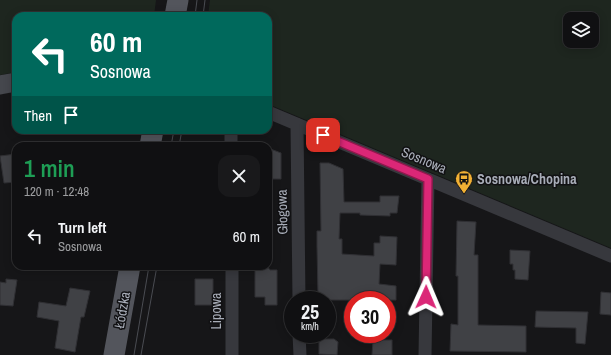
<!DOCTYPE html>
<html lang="en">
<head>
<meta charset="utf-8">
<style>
  :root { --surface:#101012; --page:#19191b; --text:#f1f3f6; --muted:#9c9d9f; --line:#303032 }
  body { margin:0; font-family:"Archivo Narrow",sans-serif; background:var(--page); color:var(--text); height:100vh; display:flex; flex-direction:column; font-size:15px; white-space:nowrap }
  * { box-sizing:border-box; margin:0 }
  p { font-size:13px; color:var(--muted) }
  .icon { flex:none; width:22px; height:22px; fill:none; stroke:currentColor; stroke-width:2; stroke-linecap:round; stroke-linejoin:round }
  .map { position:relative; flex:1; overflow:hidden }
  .side { position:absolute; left:12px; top:142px; width:260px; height:128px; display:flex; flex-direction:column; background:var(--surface); border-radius:12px; box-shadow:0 2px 10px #0003,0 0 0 1px var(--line) }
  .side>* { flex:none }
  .guide { position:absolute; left:12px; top:12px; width:260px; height:122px; border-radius:12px; box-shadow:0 2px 10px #0003,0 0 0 1px var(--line); background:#00695c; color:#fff; overflow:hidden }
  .buttons { position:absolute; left:563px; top:12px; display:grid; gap:8px }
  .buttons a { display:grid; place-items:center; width:36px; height:36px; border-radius:8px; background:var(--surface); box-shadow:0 2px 10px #0003,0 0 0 1px var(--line); font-size:20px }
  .speed { position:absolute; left:284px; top:291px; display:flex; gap:8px; font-size:20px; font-weight:700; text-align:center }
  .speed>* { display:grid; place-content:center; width:52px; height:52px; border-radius:50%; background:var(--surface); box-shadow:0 2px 10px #0003,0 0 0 1px var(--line); line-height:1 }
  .speed small { font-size:10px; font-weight:400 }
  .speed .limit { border:6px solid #d22; background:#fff; color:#111 }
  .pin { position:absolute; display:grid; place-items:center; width:34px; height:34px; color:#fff; margin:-17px; border-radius:8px; box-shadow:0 2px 6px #0006 }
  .me { position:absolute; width:44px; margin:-22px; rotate:1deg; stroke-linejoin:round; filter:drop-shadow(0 0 3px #0008) }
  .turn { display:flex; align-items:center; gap:14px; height:84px; padding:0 12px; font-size:18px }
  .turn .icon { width:52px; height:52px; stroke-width:2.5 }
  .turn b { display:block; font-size:28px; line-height:34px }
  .then { display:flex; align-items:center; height:38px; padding:0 12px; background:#0003; gap:8px; font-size:15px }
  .round { display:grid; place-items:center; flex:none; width:42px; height:42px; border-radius:12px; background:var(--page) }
  .headline { display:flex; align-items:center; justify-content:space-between; height:68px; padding:0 12px }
  h1 { font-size:24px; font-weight:600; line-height:30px; color:#1e9e55 }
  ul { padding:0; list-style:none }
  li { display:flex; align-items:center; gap:12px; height:52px; padding:0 12px }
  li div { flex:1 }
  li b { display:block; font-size:15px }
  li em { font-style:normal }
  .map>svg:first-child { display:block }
  .green { fill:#1e261f; fill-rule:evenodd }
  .building { fill:#404145; stroke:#303034 }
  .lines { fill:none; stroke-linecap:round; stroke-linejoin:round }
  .street { stroke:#37383d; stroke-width:13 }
  .secondary { stroke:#45474d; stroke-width:19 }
  .primary { stroke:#53555c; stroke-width:21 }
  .tram { stroke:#4a4c52; stroke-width:1 }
  .route-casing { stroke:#8e194d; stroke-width:10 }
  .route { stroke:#db2777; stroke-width:7 }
  .labels { text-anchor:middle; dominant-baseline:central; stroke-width:3; stroke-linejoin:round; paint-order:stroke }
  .street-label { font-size:14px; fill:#a8adb8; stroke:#111113 }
  .poi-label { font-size:14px; font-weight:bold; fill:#a8adb8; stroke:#111113; text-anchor:start }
</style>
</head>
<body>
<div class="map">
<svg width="611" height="355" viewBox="0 0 611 355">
  <rect width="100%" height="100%" fill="#161618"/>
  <path class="green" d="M 0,0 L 156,0 L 154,16 L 16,16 L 16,72 L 0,75 Z
    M 210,0 L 611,0 L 611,248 L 268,104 L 268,16 L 208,16 ZM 570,19 L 592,19 L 592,41 L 570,41 Z"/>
  <path class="building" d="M 268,148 L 281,153 L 281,179 L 269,179 Z
    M 16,154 L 16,182 L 4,183 L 0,156 Z
    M 320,163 L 329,163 L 343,169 L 344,202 L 380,202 L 380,196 L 399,196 L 397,213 L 390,213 L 390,216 L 360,215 L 360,213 L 340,213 L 339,239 L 342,239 L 342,254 L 374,256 L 374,243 L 380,243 L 380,236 L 397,237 L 396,265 L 380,264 L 379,284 L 396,286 L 396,300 L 321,300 L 321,295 L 318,295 L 317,247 L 317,231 L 321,231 Z
    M 457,221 L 476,222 L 474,255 L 478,255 L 478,325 L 526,326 L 526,352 L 450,351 L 451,324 L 458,325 L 458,276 L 456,276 Z
    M 510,250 L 530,251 L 528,280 L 515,279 L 515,270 L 513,270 L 513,264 L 510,264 Z
    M 265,266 L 267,266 L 270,270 L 277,270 L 277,305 L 265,305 L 265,297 L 255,297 L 255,270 L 263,270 Z
    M 6,279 L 17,280 L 13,306 L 0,305 L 0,282 L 6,283 Z
    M 195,279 L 213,279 L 213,305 L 195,305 Z
    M 70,288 L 90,291 L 84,317 L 81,317 L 75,352 L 55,348 L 59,321 L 37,317 L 39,302 L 66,306 Z
    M 601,292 L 611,293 L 611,315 L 600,314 Z
    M 536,311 L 588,312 L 585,344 L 576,343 L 576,328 L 535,327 Z
    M 319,339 L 334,339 L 338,342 L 337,355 L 319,354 Z
    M 373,340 L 392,340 L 392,355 L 372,355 Z"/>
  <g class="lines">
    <path class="street" d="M 268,112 L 611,256
      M 297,124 L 299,300
      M 231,130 L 231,146
      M 232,266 L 232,355
      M 299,334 L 300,355
      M 425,355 L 428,179"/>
    <path class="secondary" d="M 0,85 L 16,82"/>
    <path class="primary" d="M 175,16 L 178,0
      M 150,146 L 153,130
      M 114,355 L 130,266"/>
    <path class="tram" d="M 195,16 L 197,0
      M 203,16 L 205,0
      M 171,146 L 174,130
      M 179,146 L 182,130
      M 134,355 L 149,266
      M 141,355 L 157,266"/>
  </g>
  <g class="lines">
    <g class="route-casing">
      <path id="route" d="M 323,135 L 428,179 L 426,297"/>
    </g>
    <use href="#route" class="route"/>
  </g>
  <defs>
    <g id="bus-pin" transform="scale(0.9)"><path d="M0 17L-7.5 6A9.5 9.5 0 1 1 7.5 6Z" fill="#f2b134" stroke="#111113"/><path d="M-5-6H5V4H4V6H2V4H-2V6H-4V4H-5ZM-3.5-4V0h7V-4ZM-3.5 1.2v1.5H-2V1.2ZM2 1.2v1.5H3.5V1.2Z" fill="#111"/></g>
  </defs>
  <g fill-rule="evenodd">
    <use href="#bus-pin" x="464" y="179"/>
  </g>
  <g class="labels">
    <g class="street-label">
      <text transform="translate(424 160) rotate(23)">Sosnowa</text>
      <text transform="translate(282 212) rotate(-91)">Głogowa</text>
      <text transform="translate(122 310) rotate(-80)">Łódzka</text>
      <text transform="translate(216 311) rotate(-90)">Lipowa</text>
    </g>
    <g class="poi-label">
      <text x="477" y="179">Sosnowa/Chopina</text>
    </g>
  </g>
</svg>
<div class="buttons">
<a><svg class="icon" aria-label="layers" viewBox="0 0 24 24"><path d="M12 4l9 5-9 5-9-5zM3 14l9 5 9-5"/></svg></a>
</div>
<div class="speed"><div>25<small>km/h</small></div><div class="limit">30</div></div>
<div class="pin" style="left:323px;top:135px;background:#d93025"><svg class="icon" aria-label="arrive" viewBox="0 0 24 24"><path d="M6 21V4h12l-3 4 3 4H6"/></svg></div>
<svg class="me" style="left:426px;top:297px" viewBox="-20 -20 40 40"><path d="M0-17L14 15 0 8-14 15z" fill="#db2777" stroke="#fff" stroke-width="4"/></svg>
<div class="guide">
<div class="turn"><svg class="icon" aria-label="left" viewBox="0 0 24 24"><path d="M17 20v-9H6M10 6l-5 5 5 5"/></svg><div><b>60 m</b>Sosnowa</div></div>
<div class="then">Then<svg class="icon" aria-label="arrive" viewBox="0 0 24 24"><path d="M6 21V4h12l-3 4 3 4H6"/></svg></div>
</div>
<section class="side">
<div class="headline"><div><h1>1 min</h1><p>120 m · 12:48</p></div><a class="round"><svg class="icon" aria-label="close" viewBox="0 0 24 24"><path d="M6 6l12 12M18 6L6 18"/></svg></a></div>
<ul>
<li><svg class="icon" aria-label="left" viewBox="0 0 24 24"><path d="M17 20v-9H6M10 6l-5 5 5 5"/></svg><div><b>Turn left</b><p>Sosnowa</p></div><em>60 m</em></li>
</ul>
</section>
</div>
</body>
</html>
